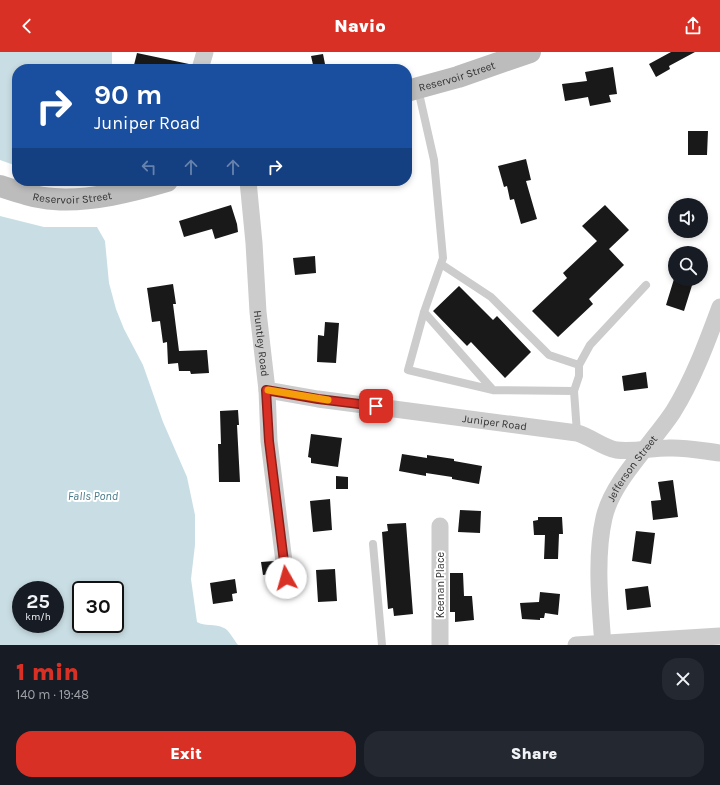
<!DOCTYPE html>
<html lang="en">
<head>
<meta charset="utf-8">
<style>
  :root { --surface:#171b24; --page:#242831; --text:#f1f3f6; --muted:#9ea1a6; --accent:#d93025 }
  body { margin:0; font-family:Karla,sans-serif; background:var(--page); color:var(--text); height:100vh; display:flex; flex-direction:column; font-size:15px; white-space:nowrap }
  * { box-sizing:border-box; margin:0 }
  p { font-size:13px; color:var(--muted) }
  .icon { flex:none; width:22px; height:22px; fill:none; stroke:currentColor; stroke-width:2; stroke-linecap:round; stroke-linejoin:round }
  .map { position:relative; height:593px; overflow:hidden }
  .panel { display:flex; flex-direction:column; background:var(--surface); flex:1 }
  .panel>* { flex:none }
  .hud { position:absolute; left:12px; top:12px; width:400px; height:122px; border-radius:16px; box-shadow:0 2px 6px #0003; background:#1a4fa0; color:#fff; overflow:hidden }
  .fabs { position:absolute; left:668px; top:146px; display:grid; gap:8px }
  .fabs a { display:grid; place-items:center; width:40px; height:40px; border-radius:50%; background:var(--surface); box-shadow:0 2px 6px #0003; font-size:20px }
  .speed { position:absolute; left:12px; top:529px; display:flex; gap:8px; font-size:20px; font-weight:700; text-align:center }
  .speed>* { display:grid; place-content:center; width:52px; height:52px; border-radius:50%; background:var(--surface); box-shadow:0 2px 6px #0003; line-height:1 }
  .speed small { font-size:10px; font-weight:400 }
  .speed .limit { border:2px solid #111; border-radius:6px; background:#fff; color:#111 }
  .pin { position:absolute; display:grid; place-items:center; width:34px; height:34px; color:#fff; margin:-17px; border-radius:8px; box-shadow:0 2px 6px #0006 }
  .me { position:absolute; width:44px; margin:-22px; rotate:353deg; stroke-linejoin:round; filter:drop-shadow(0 0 3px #0008) }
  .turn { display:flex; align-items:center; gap:14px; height:84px; padding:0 16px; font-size:18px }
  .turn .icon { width:52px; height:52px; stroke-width:2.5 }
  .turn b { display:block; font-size:28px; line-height:34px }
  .lanes { display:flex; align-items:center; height:38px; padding:0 16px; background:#0003; justify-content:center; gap:20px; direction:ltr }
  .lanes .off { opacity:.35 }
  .round { display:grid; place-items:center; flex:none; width:42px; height:42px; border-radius:16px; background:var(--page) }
  .headline { display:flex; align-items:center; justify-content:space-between; height:68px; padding:0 16px }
  h1 { font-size:24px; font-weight:800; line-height:30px; color:var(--accent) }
  .action { display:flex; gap:8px; margin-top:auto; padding:8px 16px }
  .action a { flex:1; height:46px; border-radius:16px; background:var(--accent); color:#fff; font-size:16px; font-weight:800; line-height:46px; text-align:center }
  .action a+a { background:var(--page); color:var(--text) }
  header { display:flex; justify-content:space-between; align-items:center; height:52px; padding:0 16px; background:var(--accent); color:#fff; font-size:18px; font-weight:800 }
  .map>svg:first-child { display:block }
  .water { fill:#c9dee4; fill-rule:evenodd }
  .building { fill:#191919 }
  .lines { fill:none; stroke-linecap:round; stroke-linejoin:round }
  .lane { stroke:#ccc; stroke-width:8 }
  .street { stroke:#ccc; stroke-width:17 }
  .secondary { stroke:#bcbcbc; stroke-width:22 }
  .route-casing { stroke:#8d1f18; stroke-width:10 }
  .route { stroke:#d93025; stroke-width:7 }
  .slow { stroke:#f59e0b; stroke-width:7 }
  .labels { text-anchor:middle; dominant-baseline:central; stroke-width:4; stroke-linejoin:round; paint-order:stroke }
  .street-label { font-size:11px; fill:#323232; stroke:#fff }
  .water-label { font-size:12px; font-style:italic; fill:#487b8b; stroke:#fff }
</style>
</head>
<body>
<header><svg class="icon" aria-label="back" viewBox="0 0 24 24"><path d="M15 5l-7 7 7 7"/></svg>Navio<svg class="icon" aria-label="share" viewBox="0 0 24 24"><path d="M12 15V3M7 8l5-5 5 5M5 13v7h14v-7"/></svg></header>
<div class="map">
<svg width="720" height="593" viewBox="0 0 720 593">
  <rect width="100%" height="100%" fill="#fff"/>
  <path class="water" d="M 0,0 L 112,0 L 112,17 L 17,17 L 17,114 L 0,108 Z
    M 0,164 L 44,175 L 97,175 L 105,189 L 109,231 L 116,257 L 124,277 L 143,313 L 163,370 L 187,425 L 195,463 L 195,493 L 191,527 L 197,570 C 205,575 215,571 224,576 C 229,578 234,588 238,593 L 0,593 ZM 21,538 L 55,538 L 55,572 L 21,572 ZM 81,538 L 115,538 L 115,572 L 81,572 Z"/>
  <path class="building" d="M 671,0 L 695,0 L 669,14 L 670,17 L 656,25 L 649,12 Z
    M 137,1 L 189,12 L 188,17 L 133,17 Z
    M 323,2 L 326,17 L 314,17 L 311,4 Z
    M 613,15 L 617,42 L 609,43 L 611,50 L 590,54 L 588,45 L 565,49 L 562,32 L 587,29 L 585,20 Z
    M 688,79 L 708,79 L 707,103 L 688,103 Z
    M 526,107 L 531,128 L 526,129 L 537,167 L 521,172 L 514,147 L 510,148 L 507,134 L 504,135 L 498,114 Z
    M 231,153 L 237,172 L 238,180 L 215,187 L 212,177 L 184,185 L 179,169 Z
    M 605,153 L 629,178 L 609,197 L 624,213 L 589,247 L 593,252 L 558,285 L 532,259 L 567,226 L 563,221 L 597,189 L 582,174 Z
    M 315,204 L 316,221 L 295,223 L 293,206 Z
    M 674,227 L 694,227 L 684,259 L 666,253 Z
    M 173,232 L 176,252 L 173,252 L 179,299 L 207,298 L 209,321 L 191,322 L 190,319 L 179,319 L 178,311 L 168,312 L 167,290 L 163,291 L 160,269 L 152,270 L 147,236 Z
    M 459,234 L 493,268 L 497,264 L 531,300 L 505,326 L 471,290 L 467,294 L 433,259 Z
    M 325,270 L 339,271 L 336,311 L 317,310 L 318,283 L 324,284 Z
    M 646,320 L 648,336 L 624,339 L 622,324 Z
    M 238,358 L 239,373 L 237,373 L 240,430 L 219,430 L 218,392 L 221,392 L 220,359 Z
    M 311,382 L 342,386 L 338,415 L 311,411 L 311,406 L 308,405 Z
    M 402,402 L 427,406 L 427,403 L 454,407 L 454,409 L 482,414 L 479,432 L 452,427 L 452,425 L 426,421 L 426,424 L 399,419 Z
    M 336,424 L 348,425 L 348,437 L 336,437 Z
    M 673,428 L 678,465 L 653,468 L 651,449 L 661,448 L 658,430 Z
    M 330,447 L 332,478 L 313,480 L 310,449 Z
    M 460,458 L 481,459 L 480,481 L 458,480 Z
    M 538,465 L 562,465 L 563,482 L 559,482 L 558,507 L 544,507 L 545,483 L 534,483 L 533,469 L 538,468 Z
    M 406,471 L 413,562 L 394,564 L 393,556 L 388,557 L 382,480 L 388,479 L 387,472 Z
    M 636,479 L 655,481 L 651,512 L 632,509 Z
    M 274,509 L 275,521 L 263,523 L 261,510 Z
    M 335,517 L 337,549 L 318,550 L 316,518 Z
    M 450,521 L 463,521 L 464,544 L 472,544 L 474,568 L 455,570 L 455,560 L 450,560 Z
    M 235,527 L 237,541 L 232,542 L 233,549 L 213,552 L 210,531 Z
    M 648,534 L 651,555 L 627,558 L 625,537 Z
    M 540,540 L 560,542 L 558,563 L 545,561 L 544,566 L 540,566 L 540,568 L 522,567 L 520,551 L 539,550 Z"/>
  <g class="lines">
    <path class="lane" d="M 418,37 L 434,108 L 443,206 L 424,260 L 408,318 L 493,338 L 574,339 L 577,381
      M 441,212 L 491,245 L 549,303 L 579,313 L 579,324 L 574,339
      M 424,260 L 493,338
      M 579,313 L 590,293 L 646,233
      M 373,492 L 382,593"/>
    <g class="street">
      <path d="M 200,17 L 205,0"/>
      <path id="s1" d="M 248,129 L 254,191 L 258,260 L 267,338 L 269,389 L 286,526"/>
      <path id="s2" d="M 267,338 L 318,347 L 577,381 C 591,385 602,395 616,398 C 634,400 651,396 668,396 C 685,395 703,399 720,401"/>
      <path d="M 440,593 L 440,474"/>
      <path d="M 576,593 L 720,584"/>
      <path id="s3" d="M 603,593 C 600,553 595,505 604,466 C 612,429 652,392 673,360 C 693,328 707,290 720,255"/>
    </g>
    <g class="secondary">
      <path id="s4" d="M 407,39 L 458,25 L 530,0"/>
      <path id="s5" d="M 0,134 C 18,140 36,146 54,147 C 90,150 133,139 167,129"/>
    </g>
  </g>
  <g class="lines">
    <g class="route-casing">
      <path id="route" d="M 286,526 L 269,389 L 266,338 L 318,347 L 376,354"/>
    </g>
    <use href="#route" class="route"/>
    <path class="slow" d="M 268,338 L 328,348"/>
  </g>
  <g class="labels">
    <g class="street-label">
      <text stroke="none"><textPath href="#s4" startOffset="52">Reservoir Street</textPath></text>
      <text stroke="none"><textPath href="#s5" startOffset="74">Reservoir Street</textPath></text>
      <text stroke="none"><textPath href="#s1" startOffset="163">Huntley Road</textPath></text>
      <text stroke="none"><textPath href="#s2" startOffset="230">Juniper Road</textPath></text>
      <text stroke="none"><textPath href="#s3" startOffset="185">Jefferson Street</textPath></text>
      <text transform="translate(440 533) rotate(-90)">Keenan Place</text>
    </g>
    <g class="water-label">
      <text x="93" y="444">Falls Pond</text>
    </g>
  </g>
</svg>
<div class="fabs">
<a><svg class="icon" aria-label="sound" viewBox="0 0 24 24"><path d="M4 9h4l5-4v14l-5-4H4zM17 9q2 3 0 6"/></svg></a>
<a><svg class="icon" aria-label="search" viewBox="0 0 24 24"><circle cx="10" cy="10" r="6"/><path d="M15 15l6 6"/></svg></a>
</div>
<div class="speed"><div>25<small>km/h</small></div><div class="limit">30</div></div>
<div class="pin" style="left:376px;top:354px;background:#d93025"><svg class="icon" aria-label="arrive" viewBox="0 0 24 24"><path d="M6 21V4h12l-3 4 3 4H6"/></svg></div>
<svg class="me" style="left:286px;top:526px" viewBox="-20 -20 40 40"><circle r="19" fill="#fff"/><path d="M0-13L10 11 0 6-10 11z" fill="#d93025"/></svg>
<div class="hud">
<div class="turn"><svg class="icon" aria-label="right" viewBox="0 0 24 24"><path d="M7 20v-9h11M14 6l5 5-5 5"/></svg><div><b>90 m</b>Juniper Road</div></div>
<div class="lanes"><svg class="icon off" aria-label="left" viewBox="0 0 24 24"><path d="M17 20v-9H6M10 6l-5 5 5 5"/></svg><svg class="icon off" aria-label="ahead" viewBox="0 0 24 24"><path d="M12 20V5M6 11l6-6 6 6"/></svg><svg class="icon off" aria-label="ahead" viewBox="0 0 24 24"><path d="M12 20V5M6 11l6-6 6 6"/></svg><svg class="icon" aria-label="right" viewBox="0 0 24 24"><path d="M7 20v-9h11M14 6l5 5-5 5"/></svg></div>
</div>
</div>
<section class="panel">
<div class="headline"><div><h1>1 min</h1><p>140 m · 19:48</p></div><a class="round"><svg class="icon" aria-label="close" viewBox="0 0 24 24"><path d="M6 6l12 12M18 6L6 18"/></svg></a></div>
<div class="action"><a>Exit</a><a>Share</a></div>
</section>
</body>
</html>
